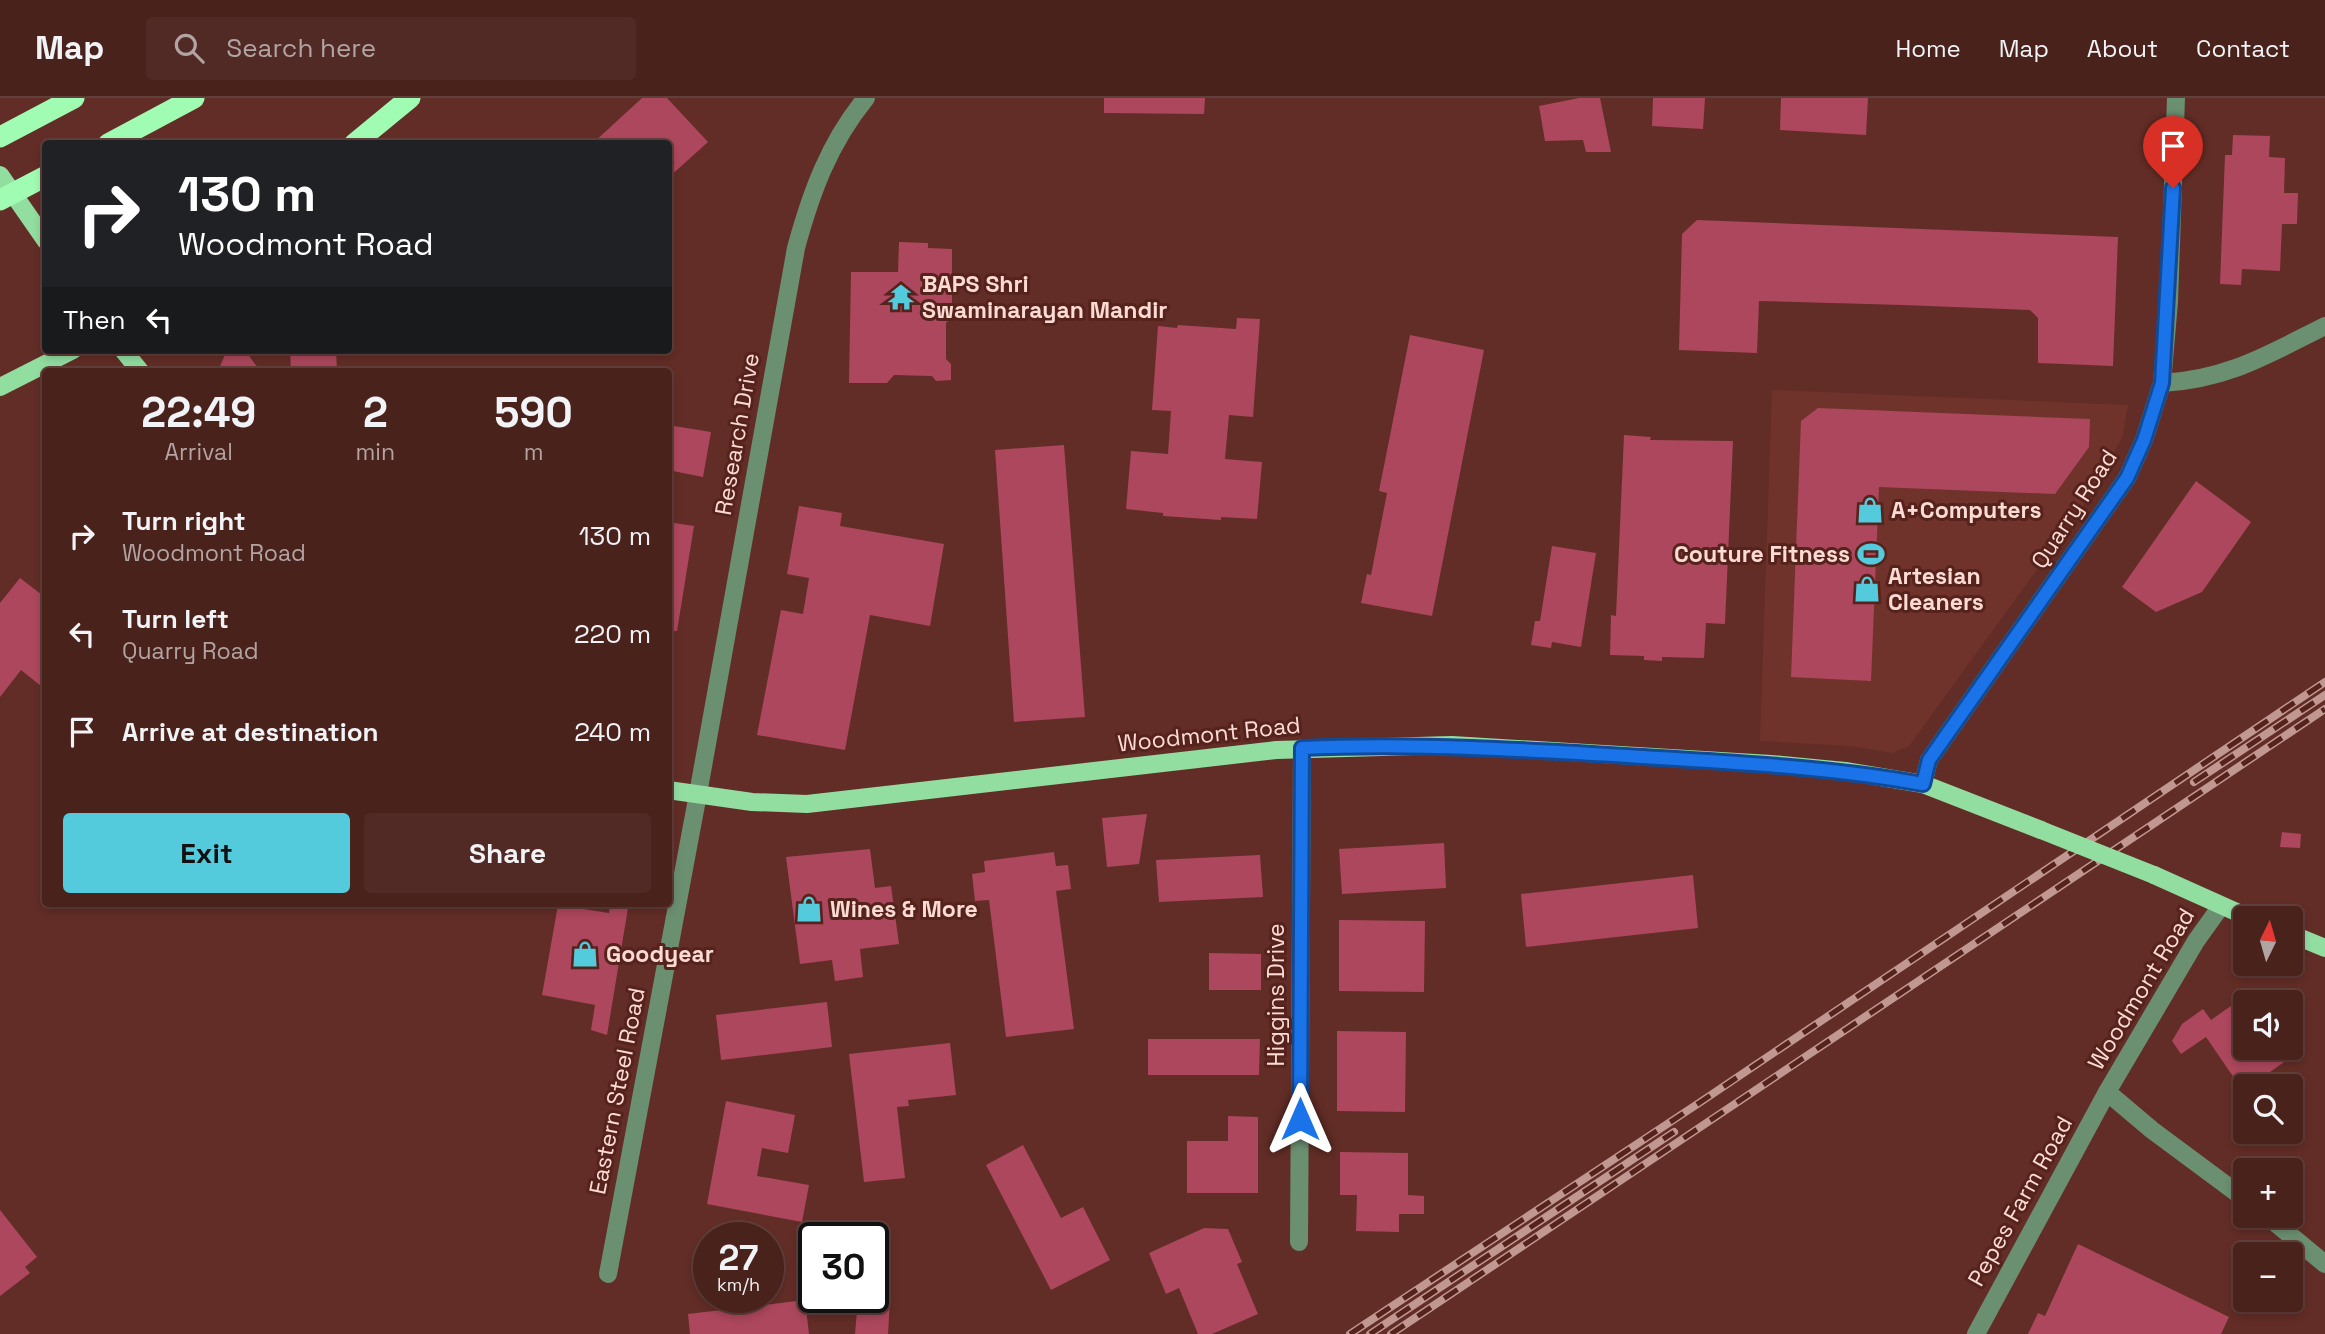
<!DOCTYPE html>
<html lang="en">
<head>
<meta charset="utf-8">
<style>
  :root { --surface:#4a221c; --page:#512a25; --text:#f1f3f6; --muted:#b2a4a3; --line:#613f3b; --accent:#54cadd }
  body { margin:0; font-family:"Space Grotesk",sans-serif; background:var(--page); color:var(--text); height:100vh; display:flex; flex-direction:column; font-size:26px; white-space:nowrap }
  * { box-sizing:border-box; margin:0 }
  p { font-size:23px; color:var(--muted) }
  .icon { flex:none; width:38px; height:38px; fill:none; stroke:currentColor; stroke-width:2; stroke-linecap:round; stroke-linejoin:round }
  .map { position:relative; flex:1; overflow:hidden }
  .drawer { position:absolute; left:42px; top:270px; width:630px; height:539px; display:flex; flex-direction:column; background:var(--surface); border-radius:7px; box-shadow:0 4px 10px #0003,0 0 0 2px var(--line) }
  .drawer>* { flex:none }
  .guide { position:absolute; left:42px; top:42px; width:630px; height:214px; border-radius:7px; box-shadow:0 4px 10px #0003,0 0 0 2px var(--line); background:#202124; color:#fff; overflow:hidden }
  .needle { width:46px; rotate:5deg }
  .controls { position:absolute; left:2233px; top:808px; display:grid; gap:14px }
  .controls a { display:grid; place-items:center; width:70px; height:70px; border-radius:7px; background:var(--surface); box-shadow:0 4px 10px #0003,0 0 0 2px var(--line); font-size:35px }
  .speed { position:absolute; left:693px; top:1124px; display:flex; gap:14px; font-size:35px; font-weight:700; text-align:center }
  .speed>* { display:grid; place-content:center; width:91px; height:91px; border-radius:50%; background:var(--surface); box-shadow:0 4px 10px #0003,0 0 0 2px var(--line); line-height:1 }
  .speed small { font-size:18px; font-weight:400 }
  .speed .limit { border:4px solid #111; border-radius:10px; background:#fff; color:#111 }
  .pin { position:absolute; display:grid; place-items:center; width:60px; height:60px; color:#fff; margin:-72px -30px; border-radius:50% 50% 50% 0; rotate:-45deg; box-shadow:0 0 7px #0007 }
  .pin .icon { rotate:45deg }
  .me { position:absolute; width:77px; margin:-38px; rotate:0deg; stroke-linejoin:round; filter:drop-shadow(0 0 5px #0008) }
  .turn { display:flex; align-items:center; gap:24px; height:147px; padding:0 21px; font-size:32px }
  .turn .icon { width:91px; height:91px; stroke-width:2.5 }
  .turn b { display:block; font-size:49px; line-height:60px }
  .then { display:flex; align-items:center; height:66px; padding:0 21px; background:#0003; gap:14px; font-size:26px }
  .eta { display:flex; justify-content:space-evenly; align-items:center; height:119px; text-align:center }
  .eta b { font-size:42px; font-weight:700; line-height:49px }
  .cta { display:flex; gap:14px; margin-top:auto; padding:14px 21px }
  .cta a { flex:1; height:80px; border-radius:7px; background:var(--accent); color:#111; font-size:28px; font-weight:700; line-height:80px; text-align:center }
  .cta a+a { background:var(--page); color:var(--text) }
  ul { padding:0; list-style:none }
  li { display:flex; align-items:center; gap:21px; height:98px; padding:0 21px }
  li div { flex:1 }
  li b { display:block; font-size:26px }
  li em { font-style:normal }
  header { display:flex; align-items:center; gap:42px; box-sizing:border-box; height:98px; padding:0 35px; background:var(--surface); border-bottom:2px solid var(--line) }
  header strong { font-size:33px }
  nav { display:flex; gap:38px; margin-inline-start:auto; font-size:24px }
  .search { width:490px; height:63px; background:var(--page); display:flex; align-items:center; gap:18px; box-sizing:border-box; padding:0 24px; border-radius:7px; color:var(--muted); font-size:26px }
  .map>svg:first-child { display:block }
  .built { fill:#70332b }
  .building { fill:#ad475d }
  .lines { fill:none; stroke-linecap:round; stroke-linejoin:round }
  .minor { stroke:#6b8f71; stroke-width:18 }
  .major { stroke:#92dda0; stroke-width:18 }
  .highway { stroke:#a0fcb2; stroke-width:21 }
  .rail-casing { stroke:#c19891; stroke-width:8 }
  .rail { stroke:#56221c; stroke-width:5; stroke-dasharray:16; stroke-linecap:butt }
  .major-bridge { stroke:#92dda0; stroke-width:18 }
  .highway-bridge { stroke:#a0fcb2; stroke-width:21 }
  .route-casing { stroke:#114b97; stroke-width:18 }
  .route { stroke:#1a73e8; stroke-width:12 }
  .labels { text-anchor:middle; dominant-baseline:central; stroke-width:6; stroke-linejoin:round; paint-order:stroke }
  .poi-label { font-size:23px; font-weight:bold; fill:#fddbd5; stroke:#56221c; text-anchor:start }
  .street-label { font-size:23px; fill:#fddbd5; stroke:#56221c }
</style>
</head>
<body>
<header>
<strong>Map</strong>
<div class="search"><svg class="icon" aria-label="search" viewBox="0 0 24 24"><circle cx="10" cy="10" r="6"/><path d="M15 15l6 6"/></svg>Search here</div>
<nav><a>Home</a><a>Map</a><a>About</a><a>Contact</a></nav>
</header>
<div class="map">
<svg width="2325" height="1236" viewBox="0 0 2325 1236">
  <rect width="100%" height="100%" fill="#622d26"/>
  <path class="built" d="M 1772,292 L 2128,307 L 2123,337 L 2093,394 L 1909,648 L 1892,655 L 1851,648 L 1760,643 Z"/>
  <path class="building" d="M 642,0 L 667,0 L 708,44 L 668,80 L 668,46 L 592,46 Z
    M 1104,0 L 1205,0 L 1204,16 L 1104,15 Z
    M 1579,0 L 1600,0 L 1611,54 L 1586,54 L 1583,42 L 1545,43 L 1539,8 Z
    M 1653,0 L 1705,0 L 1703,31 L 1652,28 Z
    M 1781,0 L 1868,0 L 1866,37 L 1780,32 Z
    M 2233,37 L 2270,38 L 2269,59 L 2285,60 L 2284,95 L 2298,95 L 2297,126 L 2282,126 L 2280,173 L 2242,171 L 2241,187 L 2220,186 L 2225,57 L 2232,57 Z
    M 1697,122 L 2118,139 L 2113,268 L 2038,265 L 2038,220 L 2030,212 L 1903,207 L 1759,203 L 1757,255 L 1679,252 L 1682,136 Z
    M 899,144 L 928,145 L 928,150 L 952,151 L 952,219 L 946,225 L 946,261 L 951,266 L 951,282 L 936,283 L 932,278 L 894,277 L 887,285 L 849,285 L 851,174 L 898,174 Z
    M 1237,220 L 1260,221 L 1253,319 L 1229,317 L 1225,361 L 1262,364 L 1257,421 L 1221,419 L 1221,422 L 1163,418 L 1163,415 L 1126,411 L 1131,353 L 1168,356 L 1171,313 L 1152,312 L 1158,228 L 1177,230 L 1178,227 L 1236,231 Z
    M 1410,237 L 1484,252 L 1432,518 L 1361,505 L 1367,476 L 1371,477 L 1387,395 L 1379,393 Z
    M 227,252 L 245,252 L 260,273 L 218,273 Z
    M 290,252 L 336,252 L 337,273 L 291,273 Z
    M 1818,310 L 2090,321 L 2089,349 L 2055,396 L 1879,389 L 1871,583 L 1791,579 L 1801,323 Z
    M 668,327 L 711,334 L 703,379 L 668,372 Z
    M 1624,337 L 1651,339 L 1650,342 L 1733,343 L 1725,526 L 1706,525 L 1704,560 L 1662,559 L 1662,563 L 1644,562 L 1644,558 L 1610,557 L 1611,517 L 1616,518 Z
    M 1064,347 L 1085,619 L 1014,624 L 995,352 Z
    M 2196,383 L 2251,424 L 2202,494 L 2156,514 L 2122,489 Z
    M 799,408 L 842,415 L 840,428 L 944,446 L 930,528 L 870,517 L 845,652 L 757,637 L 781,512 L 803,516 L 809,480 L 787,476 Z
    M 668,424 L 694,428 L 677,533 L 668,533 Z
    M 1552,448 L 1596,455 L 1581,549 L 1552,544 L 1551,550 L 1531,547 L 1535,523 L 1540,523 Z
    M 20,480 L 46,500 L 46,592 L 21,572 L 0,599 L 0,505 Z
    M 1147,716 L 1139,766 L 1107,769 L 1102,720 Z
    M 2282,734 L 2301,736 L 2300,750 L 2280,749 Z
    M 1444,745 L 1446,790 L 1342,796 L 1339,751 Z
    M 870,751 L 875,790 L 891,788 L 899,846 L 860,851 L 863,879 L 835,883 L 832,862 L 800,866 L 786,759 Z
    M 1054,754 L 1056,768 L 1068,767 L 1071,791 L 1056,793 L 1074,931 L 1006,939 L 989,802 L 975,803 L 972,776 L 985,774 L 984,763 Z
    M 1260,757 L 1263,799 L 1159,804 L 1156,762 Z
    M 1693,777 L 1698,830 L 1526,849 L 1521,796 Z
    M 558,807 L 609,815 L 610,807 L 628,810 L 607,937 L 591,932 L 595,907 L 542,897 Z
    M 1339,822 L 1425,823 L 1424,894 L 1339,893 Z
    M 1209,855 L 1261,856 L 1261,892 L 1209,892 Z
    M 2245,898 L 2245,950 L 2304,950 L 2243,993 L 2206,939 L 2181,956 L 2172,943 L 2182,926 L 2203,911 L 2211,922 Z
    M 827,904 L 832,949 L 721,962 L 716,917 Z
    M 1337,933 L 1406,934 L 1405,1014 L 1337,1013 Z
    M 1148,941 L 1260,941 L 1259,977 L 1148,977 Z
    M 950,945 L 956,997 L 908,1002 L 909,1008 L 897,1009 L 905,1080 L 864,1084 L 849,956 Z
    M 726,1003 L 795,1017 L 788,1055 L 762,1050 L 757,1078 L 809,1087 L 802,1124 L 707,1106 Z
    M 1228,1018 L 1258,1019 L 1258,1095 L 1187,1095 L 1187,1043 L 1228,1043 Z
    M 1023,1047 L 1061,1120 L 1083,1109 L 1110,1162 L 1051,1192 L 986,1067 Z
    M 1340,1054 L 1408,1055 L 1408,1097 L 1424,1098 L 1424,1116 L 1399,1116 L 1399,1134 L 1356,1133 L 1357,1097 L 1340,1097 Z
    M 0,1112 L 37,1159 L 25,1169 L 30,1175 L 0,1198 Z
    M 1204,1130 L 1228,1131 L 1242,1164 L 1237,1166 L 1258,1216 L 1212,1236 L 1198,1236 L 1179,1190 L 1166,1196 L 1149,1155 Z
    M 2078,1146 L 2229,1219 L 2221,1236 L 2028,1236 L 2038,1215 L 2045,1218 Z
    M 858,1201 L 890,1203 L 888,1236 L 855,1236 Z
    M 805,1202 L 809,1236 L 690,1236 L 688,1216 Z"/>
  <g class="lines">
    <path class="minor" d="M 2162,285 C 2228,281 2267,257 2325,228
      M 1923,686 L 1929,662 L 2127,380 L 2144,342 L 2162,285 L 2169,204 L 2176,0
      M 2107,994 L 2152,1032 L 2245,1101
      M 2267,1118 L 2325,1166
      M 1299,1144 L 1302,650
      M 608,1176 L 698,696 L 796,150 C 811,95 829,45 866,0
      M 1976,1236 L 2107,994 L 2196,843 L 2221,808"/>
    <path class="major" d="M 0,77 L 46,143
      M 123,252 L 140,273
      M 0,289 L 73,252
      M 668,692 L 752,704 L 807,706 L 1276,652 L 1452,647 L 1771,666 L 1845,673 L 1923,686 L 2041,732
      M 2154,777 L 2252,821
      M 2291,836 L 2325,850"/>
    <path class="highway" d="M 0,39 L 74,0
      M 108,46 L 194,0
      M 354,46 L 410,0"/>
    <g class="rail-casing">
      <path id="rail" d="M 2194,684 L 2325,597
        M 1350,1236 L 1702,1003 L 2325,584
        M 1370,1236 L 1674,1034
        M 1391,1236 L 2325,611"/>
    </g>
    <use href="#rail" class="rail"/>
    <path class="major-bridge" d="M 2041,732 L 2154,777"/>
    <path class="highway-bridge" d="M 0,102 L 46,78"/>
  </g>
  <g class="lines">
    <g class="route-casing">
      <path id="route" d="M 1300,1021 L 1302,650 C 1416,645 1529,652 1643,659 C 1737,665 1830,669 1923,686 L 1929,662 L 2127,380 L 2144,342 L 2162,285 L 2173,90"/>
    </g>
    <use href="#route" class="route"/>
  </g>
  <defs>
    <g id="temple-bare" transform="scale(2.1)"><path d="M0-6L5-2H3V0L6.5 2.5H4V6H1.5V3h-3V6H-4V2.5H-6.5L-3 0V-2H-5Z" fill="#54cadd" stroke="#56221c" stroke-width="2.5" paint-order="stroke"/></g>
    <g id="shop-bare" transform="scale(2.1)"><path d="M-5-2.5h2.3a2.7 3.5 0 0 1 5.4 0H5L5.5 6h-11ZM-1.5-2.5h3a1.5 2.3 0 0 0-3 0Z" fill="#54cadd" stroke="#56221c" stroke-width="2.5" paint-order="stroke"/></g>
    <g id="stadium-bare" transform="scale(2.1)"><path d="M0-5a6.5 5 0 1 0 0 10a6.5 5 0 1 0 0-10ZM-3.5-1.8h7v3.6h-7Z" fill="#54cadd" stroke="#56221c" stroke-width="2.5" paint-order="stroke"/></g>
  </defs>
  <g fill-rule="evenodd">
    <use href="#temple-bare" x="901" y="199"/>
    <use href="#shop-bare" x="1870" y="412"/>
    <use href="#stadium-bare" x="1871" y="456"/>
    <use href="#shop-bare" x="1867" y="491"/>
    <use href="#shop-bare" x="809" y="811"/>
    <use href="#shop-bare" x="585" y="856"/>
  </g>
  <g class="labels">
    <g class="poi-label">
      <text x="922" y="186">BAPS Shri<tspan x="922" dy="26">Swaminarayan Mandir</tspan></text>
      <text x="1891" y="412">A+Computers</text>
      <text x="1850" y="456" text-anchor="end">Couture Fitness</text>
      <text x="1888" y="478">Artesian<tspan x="1888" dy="26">Cleaners</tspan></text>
      <text x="830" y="811">Wines &amp; More</text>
      <text x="606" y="856">Goodyear</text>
    </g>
    <g class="street-label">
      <text transform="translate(737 336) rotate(-80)">Research Drive</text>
      <text transform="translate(2074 411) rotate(-57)">Quarry Road</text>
      <text transform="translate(1209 636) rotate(-6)">Woodmont Road</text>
      <text transform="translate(2141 891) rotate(-59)">Woodmont Road</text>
      <text transform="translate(1276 897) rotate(-90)">Higgins Drive</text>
      <text transform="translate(617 993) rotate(-79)">Eastern Steel Road</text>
      <text transform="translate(2020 1103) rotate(-61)">Pepes Farm Road</text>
    </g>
  </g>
</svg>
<div class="controls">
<a><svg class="needle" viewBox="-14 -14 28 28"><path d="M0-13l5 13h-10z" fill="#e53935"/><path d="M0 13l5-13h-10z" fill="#b2a4a3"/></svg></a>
<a><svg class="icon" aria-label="sound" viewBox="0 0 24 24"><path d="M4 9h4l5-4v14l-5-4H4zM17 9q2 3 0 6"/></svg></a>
<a><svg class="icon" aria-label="search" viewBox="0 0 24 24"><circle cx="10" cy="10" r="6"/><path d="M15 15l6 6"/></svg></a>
<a>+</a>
<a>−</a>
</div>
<div class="speed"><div>27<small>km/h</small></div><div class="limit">30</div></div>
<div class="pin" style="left:2173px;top:90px;background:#d93025"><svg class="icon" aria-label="arrive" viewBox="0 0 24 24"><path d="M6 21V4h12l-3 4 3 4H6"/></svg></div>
<svg class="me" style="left:1300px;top:1021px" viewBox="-20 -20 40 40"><path d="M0-17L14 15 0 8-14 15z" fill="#1a73e8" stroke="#fff" stroke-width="4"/></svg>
<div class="guide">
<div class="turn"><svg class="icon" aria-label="right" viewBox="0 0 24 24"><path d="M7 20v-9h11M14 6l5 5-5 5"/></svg><div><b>130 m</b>Woodmont Road</div></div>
<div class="then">Then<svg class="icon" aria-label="left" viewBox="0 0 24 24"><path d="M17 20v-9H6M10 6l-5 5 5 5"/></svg></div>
</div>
<section class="drawer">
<div class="eta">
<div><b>22:49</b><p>Arrival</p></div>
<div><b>2</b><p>min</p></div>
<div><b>590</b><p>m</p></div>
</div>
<ul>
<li><svg class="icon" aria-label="right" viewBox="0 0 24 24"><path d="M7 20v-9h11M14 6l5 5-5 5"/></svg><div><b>Turn right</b><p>Woodmont Road</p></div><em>130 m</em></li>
<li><svg class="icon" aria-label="left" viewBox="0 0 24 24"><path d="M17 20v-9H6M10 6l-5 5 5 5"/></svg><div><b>Turn left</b><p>Quarry Road</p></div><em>220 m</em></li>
<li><svg class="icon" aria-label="arrive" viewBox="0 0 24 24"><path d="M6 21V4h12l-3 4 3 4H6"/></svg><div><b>Arrive at destination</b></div><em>240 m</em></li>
</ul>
<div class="cta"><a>Exit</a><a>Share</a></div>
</section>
</div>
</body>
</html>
